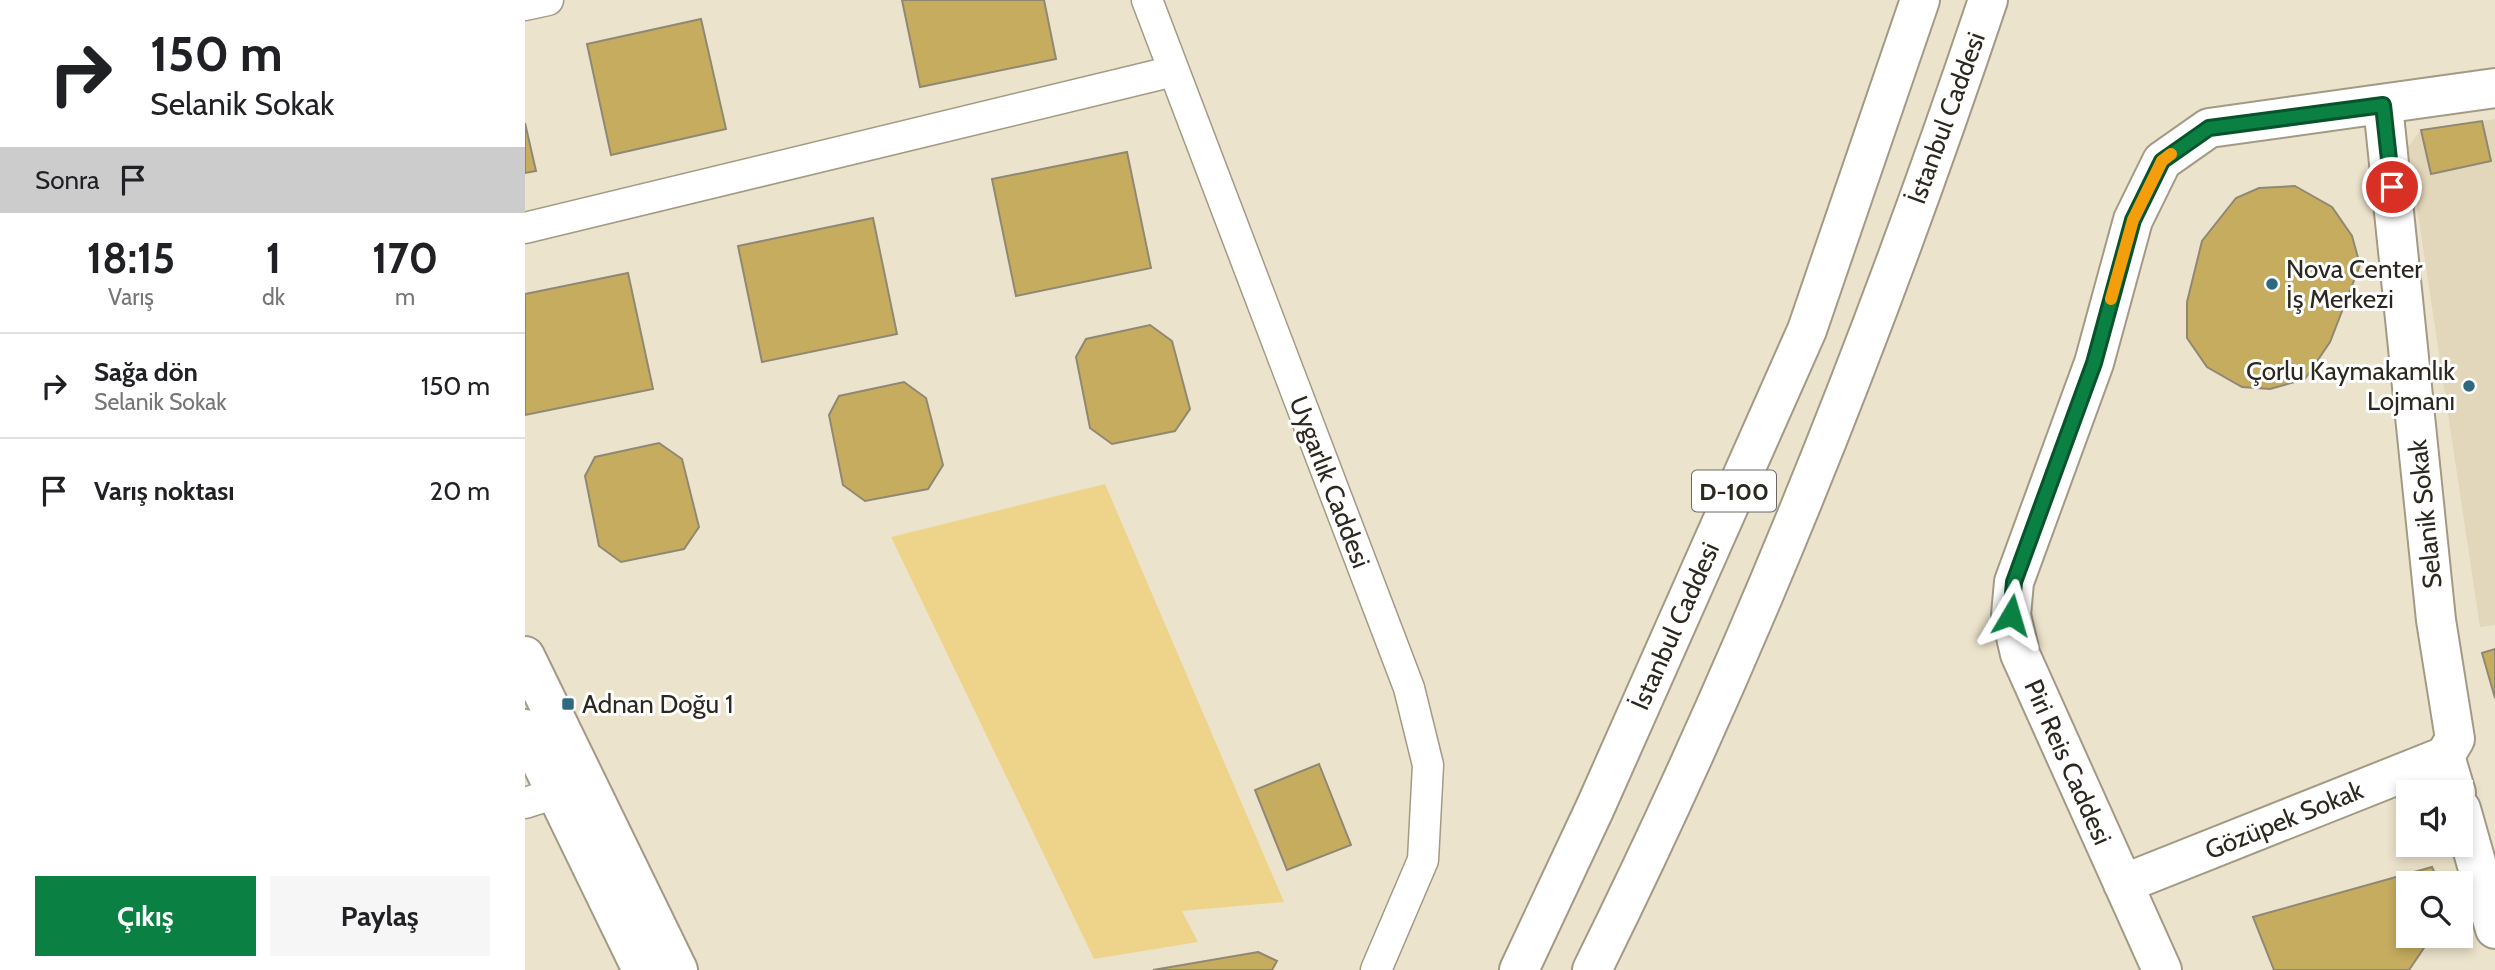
<!DOCTYPE html>
<html lang="tr">
<head>
<meta charset="utf-8">
<style>
  :root { --surface:#fff; --page:#f6f6f6; --text:#202124; --muted:#757577; --line:#e0e0e0; --accent:#0b8043 }
  body { margin:0; font-family:Cabin,sans-serif; background:var(--page); color:var(--text); height:100vh; display:flex; flex-direction:column; font-size:26px; white-space:nowrap }
  * { box-sizing:border-box; margin:0 }
  p { font-size:23px; color:var(--muted) }
  .icon { flex:none; width:38px; height:38px; fill:none; stroke:currentColor; stroke-width:2; stroke-linecap:round; stroke-linejoin:round }
  .map { position:relative; flex:1; overflow:hidden }
  .panel { display:flex; flex-direction:column; background:var(--surface); width:525px }
  .panel>* { flex:none }
  .top-card { background:#fff; color:var(--text); overflow:hidden }
  .controls { position:absolute; left:1871px; top:780px; display:grid; gap:14px }
  .controls a { display:grid; place-items:center; width:77px; height:77px; border-radius:0px; background:var(--surface); box-shadow:0 4px 10px #0003; font-size:35px }
  .pin { position:absolute; display:grid; place-items:center; width:60px; height:60px; color:#fff; margin:-30px; border:4px solid #fff; border-radius:50%; box-shadow:0 2px 7px #0007 }
  .me { position:absolute; width:77px; margin:-38px; rotate:7deg; stroke-linejoin:round; filter:drop-shadow(0 0 5px #0008) }
  .turn { display:flex; align-items:center; gap:24px; height:147px; padding:0 35px; font-size:32px }
  .turn .icon { width:91px; height:91px; stroke-width:2.5 }
  .turn b { display:block; font-size:49px; line-height:60px }
  .then { display:flex; align-items:center; height:66px; padding:0 35px; background:#0003; gap:14px; font-size:26px }
  .eta { display:flex; justify-content:space-evenly; align-items:center; height:119px; text-align:center }
  .eta b { font-size:42px; font-weight:700; line-height:49px }
  .action { display:flex; gap:14px; margin-top:auto; padding:14px 35px }
  .action a { flex:1; height:80px; border-radius:0px; background:var(--accent); color:#fff; font-size:28px; font-weight:700; line-height:80px; text-align:center }
  .action a+a { background:var(--page); color:var(--text) }
  ul { padding:0; list-style:none }
  li { display:flex; align-items:center; gap:21px; height:105px; padding:0 35px; border-top:2px solid var(--line) }
  li div { flex:1 }
  li b { display:block; font-size:26px }
  li em { font-style:normal }
  main { display:flex; flex:1; min-height:0 }
  .map>svg:first-child { display:block }
  .built { fill:#e2d7ba }
  .green { fill:#eed48b }
  .building { fill:#c6ac5f; stroke:#908873; stroke-width:2 }
  .lines { fill:none; stroke-linecap:round; stroke-linejoin:round }
  .street-casing { stroke:#a29a84; stroke-width:33 }
  .secondary-casing { stroke:#a29a84; stroke-width:42 }
  .primary-casing { stroke:#a29a84; stroke-width:42 }
  .highway-casing { stroke:#a29a84; stroke-width:42 }
  .street { stroke:#fff; stroke-width:30 }
  .secondary { stroke:#fff; stroke-width:38 }
  .primary { stroke:#fff; stroke-width:38 }
  .highway { stroke:#fff; stroke-width:38 }
  .route-casing { stroke:#07532c; stroke-width:18 }
  .route { stroke:#0b8043; stroke-width:12 }
  .slow { stroke:#f59e0b; stroke-width:12 }
  .poi-dot { fill:#2e6881; stroke:#fff; stroke-width:2.5 }
  .labels { text-anchor:middle; dominant-baseline:central; stroke-width:6; stroke-linejoin:round; paint-order:stroke }
  .shield { fill:#fff; stroke:#6b6863; stroke-width:2 }
  .shield-label { font-size:24px; font-weight:bold; fill:#2c2820 }
  .street-label { font-size:26px; fill:#2c2820; stroke:#fff }
  .poi-label { font-size:26px; fill:#2c2820; stroke:#fff; text-anchor:start }
</style>
</head>
<body>
<main>
<section class="panel">
<div class="top-card">
<div class="turn"><svg class="icon" aria-label="right" viewBox="0 0 24 24"><path d="M7 20v-9h11M14 6l5 5-5 5"/></svg><div><b>150 m</b>Selanik Sokak</div></div>
<div class="then">Sonra<svg class="icon" aria-label="arrive" viewBox="0 0 24 24"><path d="M6 21V4h12l-3 4 3 4H6"/></svg></div>
</div>
<div class="eta">
<div><b>18:15</b><p>Varış</p></div>
<div><b>1</b><p>dk</p></div>
<div><b>170</b><p>m</p></div>
</div>
<ul>
<li><svg class="icon" aria-label="right" viewBox="0 0 24 24"><path d="M7 20v-9h11M14 6l5 5-5 5"/></svg><div><b>Sağa dön</b><p>Selanik Sokak</p></div><em>150 m</em></li>
<li><svg class="icon" aria-label="arrive" viewBox="0 0 24 24"><path d="M6 21V4h12l-3 4 3 4H6"/></svg><div><b>Varış noktası</b></div><em>20 m</em></li>
</ul>
<div class="action"><a>Çıkış</a><a>Paylaş</a></div>
</section>
<div class="map">
<svg width="1970" height="970" viewBox="0 0 1970 970">
  <rect width="100%" height="100%" fill="#ece3cc"/>
  <path class="built" d="M 1970,119 L 1970,625 L 1955,627 L 1883,147 L 1896,130 Z"/>
  <path class="green" d="M 580,484 L 759,902 L 657,911 L 673,942 L 569,959 L 366,537 Z"/>
  <path class="building" d="M 377,0 L 519,0 L 531,59 L 395,87 Z
    M 176,19 L 201,129 L 86,155 L 62,44 Z
    M 1957,121 L 1966,161 L 1906,174 L 1896,130 Z
    M 0,123 L 11,171 L 0,173 Z
    M 602,152 L 626,268 L 491,296 L 467,179 Z
    M 1770,186 L 1807,207 L 1827,236 L 1835,265 L 1805,342 L 1780,379 L 1745,389 L 1717,387 L 1682,367 L 1662,338 L 1662,302 L 1677,241 L 1711,198 L 1734,188 Z
    M 348,218 L 372,334 L 237,362 L 213,246 Z
    M 103,273 L 128,389 L 0,415 L 0,294 Z
    M 625,325 L 647,341 L 665,409 L 650,431 L 587,444 L 565,428 L 551,357 L 561,339 Z
    M 379,382 L 401,398 L 418,465 L 403,489 L 340,501 L 318,485 L 304,415 L 314,396 Z
    M 134,443 L 157,459 L 174,527 L 159,549 L 96,562 L 74,546 L 60,476 L 70,457 Z
    M 1970,649 L 1970,698 L 1957,653 Z
    M 794,764 L 826,845 L 762,870 L 730,790 Z
    M 1907,867 L 1915,884 L 1883,884 L 1883,936 L 1907,936 L 1884,970 L 1749,970 L 1728,917 Z
    M 733,952 L 752,961 L 747,970 L 628,970 Z"/>
  <g class="lines">
    <g class="street-casing">
      <path id="street" d="M 622,0 L 884,688 L 903,765 L 898,860 L 851,970
        M 0,5 L 23,0
        M 0,228 L 649,71
        M 0,803 L 31,793"/>
    </g>
    <g class="secondary-casing">
      <path id="secondary" d="M 1858,105 L 1911,620 L 1930,739 L 1920,756 L 1931,793
        M 1936,809 L 1970,929
        M 1598,884 L 1920,756
        M 1637,970 L 1495,654 L 1486,615 L 1489,582 L 1569,363 L 1608,220 L 1637,161 L 1684,128 L 1970,88"/>
    </g>
    <g class="primary-casing">
      <path id="primary" d="M 0,656 L 153,970
        M 0,729 L 117,970"/>
    </g>
    <g class="highway-casing">
      <path id="highway" d="M 994,970 L 1070,808 L 1282,330 L 1395,0
        M 1067,970 C 1222,657 1352,331 1463,0"/>
    </g>
    <use href="#street" class="street"/>
    <use href="#secondary" class="secondary"/>
    <use href="#primary" class="primary"/>
    <use href="#highway" class="highway"/>
  </g>
  <g class="lines">
    <g class="route-casing">
      <path id="route" d="M 1486,615 L 1489,582 L 1569,363 L 1608,220 L 1637,161 L 1684,128 L 1858,105 L 1867,187"/>
    </g>
    <use href="#route" class="route"/>
    <path class="slow" d="M 1586,299 L 1608,220 L 1637,161 L 1646,154"/>
  </g>
  <g class="poi-dot">
    <circle cx="1747" cy="284" r="7"/>
    <circle cx="1944" cy="386" r="7"/>
    <rect x="36" y="697" width="14" height="14" rx="3.5"/>
  </g>
  <g class="labels">
    <rect class="shield" x="1167" y="470.5" width="84" height="41" rx="5"/>
    <g class="shield-label">
      <text x="1209" y="491">D-100</text>
    </g>
    <g class="street-label">
      <text transform="translate(1421 118) rotate(-70)">İstanbul Caddesi</text>
      <text transform="translate(805 482) rotate(69)">Uygarlık Caddesi</text>
      <text transform="translate(1900 514) rotate(-96)">Selanik Sokak</text>
      <text transform="translate(1150 626) rotate(-66)">İstanbul Caddesi</text>
      <text transform="translate(1543 762) rotate(66)">Piri Reis Caddesi</text>
      <text transform="translate(1759 820) rotate(-22)">Gözüpek Sokak</text>
    </g>
    <g class="poi-label">
      <text x="1761" y="269">Nova Center<tspan x="1761" dy="30">İş Merkezi</tspan></text>
      <text x="1930" y="371" text-anchor="end">Çorlu Kaymakamlık<tspan x="1930" dy="30">Lojmanı</tspan></text>
      <text x="57" y="704">Adnan Doğu 1</text>
    </g>
  </g>
</svg>
<div class="controls">
<a><svg class="icon" aria-label="sound" viewBox="0 0 24 24"><path d="M4 9h4l5-4v14l-5-4H4zM17 9q2 3 0 6"/></svg></a>
<a><svg class="icon" aria-label="search" viewBox="0 0 24 24"><circle cx="10" cy="10" r="6"/><path d="M15 15l6 6"/></svg></a>
</div>
<div class="pin" style="left:1867px;top:187px;background:#d93025"><svg class="icon" aria-label="arrive" viewBox="0 0 24 24"><path d="M6 21V4h12l-3 4 3 4H6"/></svg></div>
<svg class="me" style="left:1486px;top:615px" viewBox="-20 -20 40 40"><path d="M0-17L14 15 0 8-14 15z" fill="#0b8043" stroke="#fff" stroke-width="4"/></svg>
</div>
</main>
</body>
</html>
